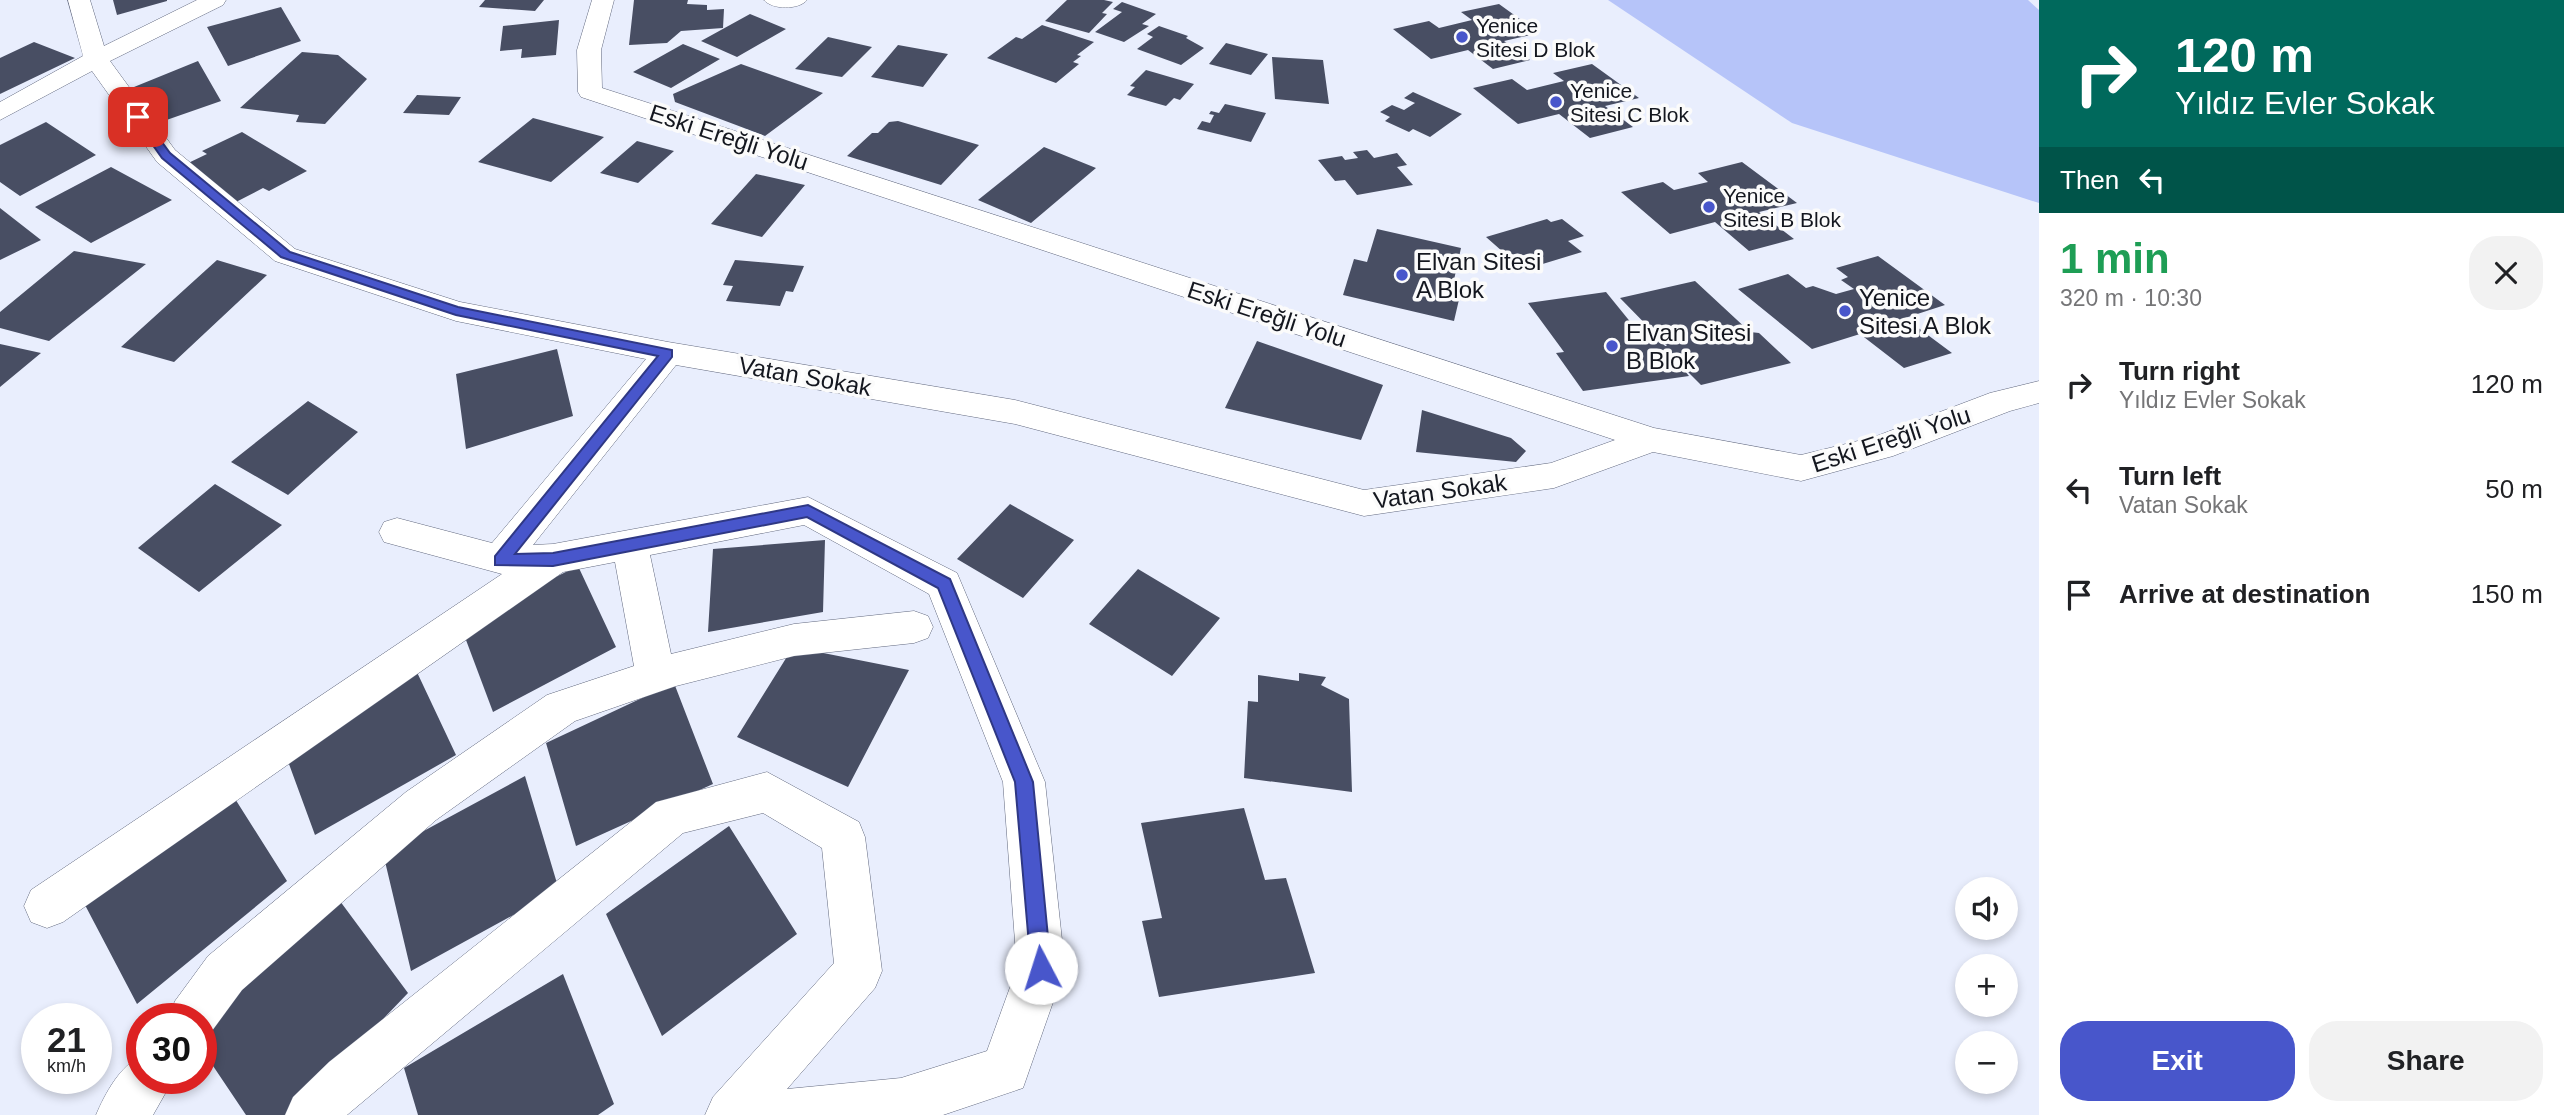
<!DOCTYPE html>
<html lang="en">
<head>
<meta charset="utf-8">
<style>
  :root { --surface:#fff; --page:#f2f2f2; --text:#202124; --muted:#757577; --accent:#4856cb }
  body { margin:0; font-family:Helvetica,sans-serif; background:var(--page); color:var(--text); height:100vh; display:flex; flex-direction:column; font-size:26px; white-space:nowrap }
  * { box-sizing:border-box; margin:0 }
  p { font-size:23px; color:var(--muted) }
  .icon { flex:none; width:38px; height:38px; fill:none; stroke:currentColor; stroke-width:2; stroke-linecap:round; stroke-linejoin:round }
  .map { position:relative; flex:1; overflow:hidden }
  .panel { display:flex; flex-direction:column; background:var(--surface); width:525px }
  .panel>* { flex:none }
  .guide { background:#00695c; color:#fff; overflow:hidden }
  .controls { position:absolute; left:1955px; top:877px; display:grid; gap:14px }
  .controls a { display:grid; place-items:center; width:63px; height:63px; border-radius:50%; background:var(--surface); box-shadow:0 4px 10px #0003; font-size:35px }
  .speed { position:absolute; left:21px; top:1003px; display:flex; gap:14px; font-size:35px; font-weight:700; text-align:center }
  .speed>* { display:grid; place-content:center; width:91px; height:91px; border-radius:50%; background:var(--surface); box-shadow:0 4px 10px #0003; line-height:1 }
  .speed small { font-size:18px; font-weight:400 }
  .speed .limit { border:10px solid #d22; background:#fff; color:#111 }
  .pin { position:absolute; display:grid; place-items:center; width:60px; height:60px; color:#fff; margin:-30px; border-radius:14px; box-shadow:0 4px 10px #0006 }
  .me { position:absolute; width:77px; margin:-38px; rotate:355deg; stroke-linejoin:round; filter:drop-shadow(0 0 5px #0008) }
  .turn { display:flex; align-items:center; gap:24px; height:147px; padding:0 21px; font-size:32px }
  .turn .icon { width:91px; height:91px; stroke-width:2.5 }
  .turn b { display:block; font-size:49px; line-height:60px }
  .then { display:flex; align-items:center; height:66px; padding:0 21px; background:#0003; gap:14px; font-size:26px }
  .round { display:grid; place-items:center; flex:none; width:74px; height:74px; border-radius:28px; background:var(--page) }
  .head { display:flex; align-items:center; justify-content:space-between; height:119px; padding:0 21px }
  h1 { font-size:42px; font-weight:800; line-height:52px; color:#1e9e55 }
  .primary-button { display:flex; gap:14px; margin-top:auto; padding:14px 21px }
  .primary-button a { flex:1; height:80px; border-radius:28px; background:var(--accent); color:#fff; font-size:28px; font-weight:800; line-height:80px; text-align:center }
  .primary-button a+a { background:var(--page); color:var(--text) }
  ul { padding:0; list-style:none }
  li { display:flex; align-items:center; gap:21px; height:105px; padding:0 21px }
  li div { flex:1 }
  li b { display:block; font-size:26px }
  li em { font-style:normal }
  main { display:flex; flex:1; min-height:0 }
  .map>svg:first-child { display:block }
  .green { fill:#b6c4f9 }
  .building { fill:#484e63 }
  .lines { fill:none; stroke-linecap:round; stroke-linejoin:round }
  .street-casing { stroke:#62697f; stroke-width:1 }
  .street { fill:#fff; fill-rule:evenodd }
  .route { fill:#4856cb; stroke:#2f3884; stroke-width:2 }
  .poi-dot { fill:#4856cb; stroke:#fbfbfb; stroke-width:2.5 }
  .labels { text-anchor:middle; dominant-baseline:central; stroke-width:7; stroke-linejoin:round; paint-order:stroke }
  .far-poi-label { font-size:21px; fill:#14171f; stroke:#fbfbfb; text-anchor:start }
  .street-label { font-size:24px; fill:#14171f; stroke:#fbfbfb }
  .poi-label { font-size:24px; fill:#14171f; stroke:#fbfbfb; text-anchor:start }
</style>
</head>
<body>
<main>
<div class="map">
<svg width="2039" height="1115" viewBox="0 0 2039 1115">
  <rect width="100%" height="100%" fill="#e9eefd"/>
  <path class="green" d="M 1608,0 L 2028,0 L 2039,10 L 2039,203 L 1792,123 Z"/>
  <path class="building" d="M 113,0 L 167,0 L 167,1 L 117,15 Z
    M 485,0 L 544,0 L 535,11 L 479,7 Z
    M 634,0 L 688,0 L 687,4 L 707,5 L 707,10 L 724,9 L 723,28 L 681,31 L 667,43 L 629,45 Z
    M 1067,0 L 1104,0 L 1113,2 L 1102,13 L 1107,14 L 1089,33 L 1045,21 Z
    M 1122,2 L 1156,14 L 1142,24 L 1149,26 L 1124,42 L 1095,32 L 1122,12 L 1113,9 Z
    M 1499,4 L 1539,33 L 1504,41 L 1530,60 L 1493,69 L 1468,50 L 1431,59 L 1393,29 L 1429,21 L 1439,28 L 1472,20 L 1461,12 Z
    M 281,7 L 301,41 L 228,66 L 207,27 Z
    M 750,14 L 786,29 L 737,57 L 701,41 Z
    M 559,20 L 556,55 L 521,58 L 522,49 L 500,51 L 503,26 Z
    M 1042,25 L 1094,42 L 1077,55 L 1081,56 L 1073,62 L 1079,64 L 1056,83 L 987,58 L 1016,37 L 1022,39 Z
    M 1159,26 L 1188,36 L 1186,38 L 1204,48 L 1181,65 L 1137,49 L 1153,37 L 1147,34 Z
    M 828,37 L 872,47 L 842,77 L 795,69 Z
    M 34,42 L 75,58 L 0,94 L 0,58 Z
    M 1226,43 L 1268,54 L 1251,75 L 1209,64 Z
    M 683,44 L 720,59 L 671,88 L 633,72 Z
    M 898,45 L 948,54 L 923,87 L 871,77 Z
    M 302,52 L 338,55 L 367,79 L 325,124 L 296,122 L 299,115 L 240,108 Z
    M 1272,57 L 1323,60 L 1329,104 L 1275,99 Z
    M 198,61 L 221,101 L 155,124 L 134,87 Z
    M 741,64 L 823,93 L 765,136 L 675,102 L 673,94 Z
    M 1592,64 L 1639,98 L 1605,106 L 1633,127 L 1590,138 L 1559,114 L 1518,124 L 1473,88 L 1512,79 L 1527,90 L 1564,81 L 1553,73 Z
    M 1146,70 L 1194,84 L 1180,100 L 1174,98 L 1166,106 L 1127,95 L 1135,87 L 1130,86 Z
    M 1413,92 L 1462,114 L 1430,137 L 1413,129 L 1409,132 L 1385,121 L 1390,117 L 1380,112 L 1392,105 L 1404,110 L 1415,103 L 1404,98 Z
    M 417,95 L 461,97 L 449,115 L 403,113 Z
    M 1225,104 L 1266,113 L 1251,142 L 1197,129 L 1202,121 L 1210,123 L 1214,115 L 1209,114 L 1211,111 L 1219,113 Z
    M 533,118 L 604,137 L 551,182 L 478,162 Z
    M 898,121 L 979,145 L 941,185 L 847,156 L 872,133 L 878,133 L 889,122 Z
    M 46,122 L 96,155 L 20,196 L 0,182 L 0,145 Z
    M 242,132 L 307,171 L 269,191 L 263,188 L 236,202 L 182,166 L 207,154 L 202,151 Z
    M 637,141 L 674,151 L 638,183 L 600,173 Z
    M 1044,147 L 1096,168 L 1031,223 L 978,200 Z
    M 1367,150 L 1374,158 L 1397,153 L 1407,165 L 1397,167 L 1413,185 L 1357,195 L 1345,180 L 1335,181 L 1318,160 L 1342,156 L 1345,160 L 1358,158 L 1353,152 Z
    M 1742,162 L 1797,203 L 1759,212 L 1794,239 L 1749,251 L 1715,222 L 1670,234 L 1621,192 L 1663,182 L 1674,190 L 1708,182 L 1698,173 Z
    M 111,167 L 172,200 L 91,243 L 35,207 Z
    M 756,174 L 805,185 L 762,237 L 711,224 Z
    M 0,208 L 41,240 L 0,260 Z
    M 1547,219 L 1551,222 L 1562,219 L 1584,236 L 1568,241 L 1582,252 L 1536,266 L 1524,255 L 1511,259 L 1486,237 Z
    M 1377,229 L 1461,248 L 1452,289 L 1461,291 L 1454,321 L 1343,295 L 1354,259 L 1367,262 Z
    M 74,251 L 146,264 L 49,341 L 0,328 L 0,312 Z
    M 1878,256 L 1945,305 L 1905,318 L 1952,353 L 1904,368 L 1860,334 L 1812,349 L 1738,289 L 1788,274 L 1806,288 L 1813,286 L 1836,294 L 1854,289 L 1841,280 L 1848,277 L 1836,268 Z
    M 217,260 L 267,275 L 174,362 L 121,347 Z
    M 735,260 L 804,266 L 793,292 L 786,291 L 780,306 L 726,301 L 733,286 L 723,285 Z
    M 1695,281 L 1750,332 L 1759,333 L 1791,363 L 1701,385 L 1676,360 L 1689,376 L 1583,391 L 1556,353 L 1564,352 L 1528,303 L 1606,292 L 1645,340 L 1658,338 L 1665,346 L 1667,346 L 1620,298 Z
    M 1257,341 L 1383,385 L 1361,440 L 1225,408 Z
    M 0,344 L 41,353 L 0,387 Z
    M 557,349 L 573,416 L 466,449 L 456,374 Z
    M 308,401 L 358,432 L 288,495 L 231,462 Z
    M 1422,410 L 1511,438 L 1526,451 L 1516,462 L 1416,452 Z
    M 215,484 L 282,525 L 199,592 L 138,548 Z
    M 1010,504 L 1074,540 L 1023,598 L 957,559 Z
    M 825,540 L 823,612 L 708,632 L 713,549 Z
    M 578,566 L 616,647 L 493,712 L 460,624 Z
    M 1138,569 L 1220,618 L 1172,676 L 1089,624 Z
    M 793,647 L 909,670 L 848,787 L 737,737 Z
    M 415,668 L 456,755 L 315,835 L 282,745 Z
    M 1299,673 L 1326,677 L 1321,685 L 1349,699 L 1352,792 L 1244,778 L 1248,701 L 1258,702 L 1258,675 L 1299,681 Z
    M 674,683 L 713,784 L 576,846 L 546,743 Z
    M 525,776 L 559,890 L 411,971 L 383,853 Z
    M 232,794 L 287,881 L 137,1004 L 85,905 Z
    M 1244,808 L 1265,880 L 1286,878 L 1315,973 L 1159,997 L 1142,921 L 1162,918 L 1141,823 Z
    M 729,826 L 797,934 L 662,1036 L 606,914 Z
    M 337,897 L 408,993 L 291,1115 L 246,1115 L 201,1048 L 201,1030 Z
    M 563,974 L 614,1104 L 598,1115 L 418,1115 L 404,1068 Z"/>
  <g class="lines">
    <g class="street-casing">
      <path id="street" d="M 68,0 L 90,0 L 104,46 L 197,0 L 226,0 L 223,5 L 110,61 L 175,150 L 295,249 L 460,302 L 668,342 L 1015,400 L 1364,490 L 1551,463 L 1615,440 L 581,97 L 578,92 L 577,50 L 592,0 L 614,0 L 601,50 L 602,88 L 1654,428 L 1801,455 L 1874,437 L 1990,393 L 2039,381 L 2039,403 L 2010,411 L 1893,456 L 1801,481 L 1653,452 L 1554,488 L 1364,516 L 1015,424 L 676,365 L 533,545 L 553,544 L 808,497 L 957,573 L 1045,782 L 1065,968 L 1023,1088 L 943,1115 L 705,1115 L 713,1097 L 834,963 L 822,848 L 763,813 L 683,833 L 347,1115 L 285,1115 L 293,1097 L 329,1062 L 656,802 L 767,772 L 859,822 L 865,837 L 882,971 L 875,988 L 787,1089 L 901,1078 L 987,1051 L 1017,968 L 1003,782 L 929,594 L 804,525 L 650,555 L 671,654 L 794,624 L 914,611 L 928,616 L 933,627 L 928,638 L 914,643 L 794,656 L 676,686 L 575,721 L 436,820 L 242,990 L 209,1035 L 201,1038 L 201,1018 L 168,1018 L 175,1001 L 208,956 L 406,792 L 547,695 L 634,666 L 615,562 L 563,572 L 63,922 L 47,928 L 31,922 L 24,906 L 31,890 L 502,574 L 384,542 L 379,532 L 384,522 L 397,518 L 492,543 L 646,359 L 456,321 L 275,261 L 157,162 L 92,71 L 0,120 L 0,102 L 83,56 Z
        M 764,0 L 807,0 C 799,10 772,10 764,0 Z
        M 142,1056 L 142,1078 L 174,1078 L 153,1115 L 96,1115 C 105,1094 120,1065 142,1056 Z"/>
    </g>
    <use href="#street" class="street"/>
  </g>
  <path class="route" d="M 134,115 L 142,115 L 170,153 L 290,252 L 458,307 L 672,350 L 672,357 L 515,554 L 553,553 L 808,505 L 950,579 L 1033,782 L 1051,968 L 1048,975 L 1041,978 L 1034,975 L 1031,968 L 1015,782 L 938,588 L 807,517 L 553,566 L 495,565 L 495,556 L 658,356 L 456,315 L 281,257 L 162,158 L 133,117 Z"/>
  <g class="poi-dot">
    <circle cx="1462" cy="37" r="7"/>
    <circle cx="1556" cy="102" r="7"/>
    <circle cx="1709" cy="207" r="7"/>
    <circle cx="1402" cy="275" r="7"/>
    <circle cx="1845" cy="311" r="7"/>
    <circle cx="1612" cy="346" r="7"/>
  </g>
  <g class="labels">
    <g class="far-poi-label">
      <text x="1476" y="25">Yenice<tspan x="1476" dy="24">Sitesi D Blok</tspan></text>
      <text x="1570" y="90">Yenice<tspan x="1570" dy="24">Sitesi C Blok</tspan></text>
      <text x="1723" y="195">Yenice<tspan x="1723" dy="24">Sitesi B Blok</tspan></text>
    </g>
    <g class="street-label">
      <text transform="translate(729 137) rotate(18)">Eski Ereğli Yolu</text>
      <text transform="translate(1267 314) rotate(18)">Eski Ereğli Yolu</text>
      <text transform="translate(805 376) rotate(10)">Vatan Sokak</text>
      <text transform="translate(1891 439) rotate(-18)">Eski Ereğli Yolu</text>
      <text transform="translate(1440 491) rotate(-8)">Vatan Sokak</text>
    </g>
    <g class="poi-label">
      <text x="1416" y="261">Elvan Sitesi<tspan x="1416" dy="28">A Blok</tspan></text>
      <text x="1859" y="297">Yenice<tspan x="1859" dy="28">Sitesi A Blok</tspan></text>
      <text x="1626" y="332">Elvan Sitesi<tspan x="1626" dy="28">B Blok</tspan></text>
    </g>
  </g>
</svg>
<div class="controls">
<a><svg class="icon" aria-label="sound" viewBox="0 0 24 24"><path d="M4 9h4l5-4v14l-5-4H4zM17 9q2 3 0 6"/></svg></a>
<a>+</a>
<a>−</a>
</div>
<div class="speed"><div>21<small>km/h</small></div><div class="limit">30</div></div>
<div class="pin" style="left:138px;top:117px;background:#d93025"><svg class="icon" aria-label="arrive" viewBox="0 0 24 24"><path d="M6 21V4h12l-3 4 3 4H6"/></svg></div>
<svg class="me" style="left:1041px;top:968px" viewBox="-20 -20 40 40"><circle r="19" fill="#fff"/><path d="M0-13L10 11 0 6-10 11z" fill="#4856cb"/></svg>
</div>
<section class="panel">
<div class="guide">
<div class="turn"><svg class="icon" aria-label="right" viewBox="0 0 24 24"><path d="M7 20v-9h11M14 6l5 5-5 5"/></svg><div><b>120 m</b>Yıldız Evler Sokak</div></div>
<div class="then">Then<svg class="icon" aria-label="left" viewBox="0 0 24 24"><path d="M17 20v-9H6M10 6l-5 5 5 5"/></svg></div>
</div>
<div class="head"><div><h1>1 min</h1><p>320 m · 10:30</p></div><a class="round"><svg class="icon" aria-label="close" viewBox="0 0 24 24"><path d="M6 6l12 12M18 6L6 18"/></svg></a></div>
<ul>
<li><svg class="icon" aria-label="right" viewBox="0 0 24 24"><path d="M7 20v-9h11M14 6l5 5-5 5"/></svg><div><b>Turn right</b><p>Yıldız Evler Sokak</p></div><em>120 m</em></li>
<li><svg class="icon" aria-label="left" viewBox="0 0 24 24"><path d="M17 20v-9H6M10 6l-5 5 5 5"/></svg><div><b>Turn left</b><p>Vatan Sokak</p></div><em>50 m</em></li>
<li><svg class="icon" aria-label="arrive" viewBox="0 0 24 24"><path d="M6 21V4h12l-3 4 3 4H6"/></svg><div><b>Arrive at destination</b></div><em>150 m</em></li>
</ul>
<div class="primary-button"><a>Exit</a><a>Share</a></div>
</section>
</main>
</body>
</html>
